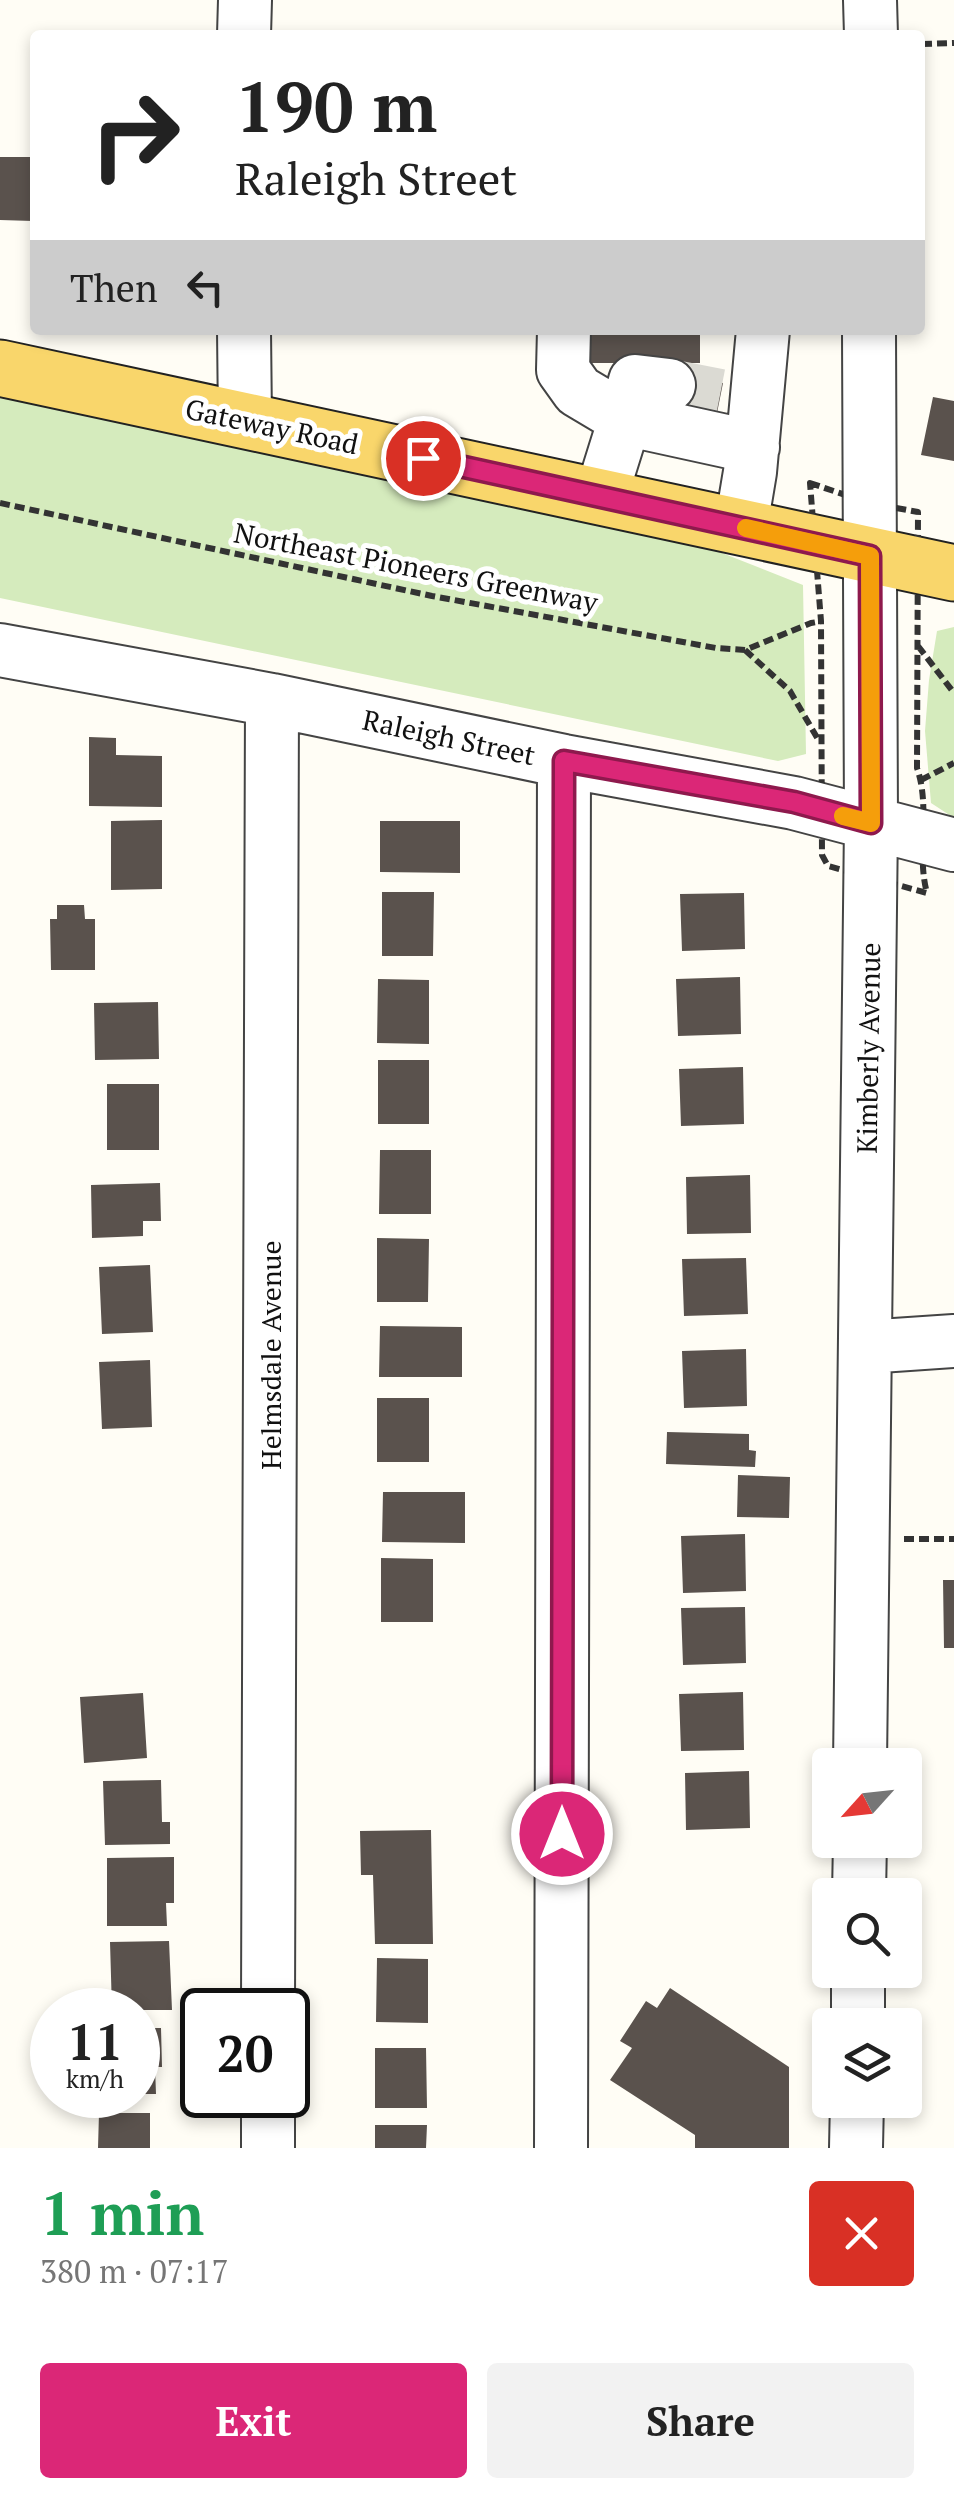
<!DOCTYPE html>
<html lang="en">
<head>
<meta charset="utf-8">
<style>
  :root { --surface:#fff; --page:#f2f2f2; --text:#222; --muted:#767676; --accent:#db2777 }
  body { margin:0; font-family:"PT Serif",serif; background:var(--page); color:var(--text); height:100vh; display:flex; flex-direction:column; font-size:38px; white-space:nowrap }
  * { box-sizing:border-box; margin:0 }
  p { font-size:32px; color:var(--muted) }
  .icon { flex:none; width:55px; height:55px; fill:none; stroke:currentColor; stroke-width:2; stroke-linecap:round; stroke-linejoin:round }
  .map { position:relative; height:2148px; overflow:hidden }
  .details { display:flex; flex-direction:column; background:var(--surface); flex:1 }
  .details>* { flex:none }
  .hud { position:absolute; left:30px; top:30px; width:895px; height:305px; border-radius:10px; box-shadow:0 5px 15px #0003; background:#fff; color:var(--text); overflow:hidden }
  .needle { width:65px; rotate:243deg }
  .tools { position:absolute; left:812px; top:1748px; display:grid; gap:20px }
  .tools a { display:grid; place-items:center; width:110px; height:110px; border-radius:10px; background:var(--surface); box-shadow:0 5px 15px #0003; font-size:50px }
  .speed { position:absolute; left:30px; top:1988px; display:flex; gap:20px; font-size:50px; font-weight:700; text-align:center }
  .speed>* { display:grid; place-content:center; width:130px; height:130px; border-radius:50%; background:var(--surface); box-shadow:0 5px 15px #0003; line-height:1 }
  .speed small { font-size:25px; font-weight:400 }
  .speed .limit { border:5px solid #111; border-radius:15px; background:#fff; color:#111 }
  .pin { position:absolute; display:grid; place-items:center; width:85px; height:85px; color:#fff; margin:-42px; border:5px solid #fff; border-radius:50%; box-shadow:0 2px 10px #0007 }
  .me { position:absolute; width:110px; margin:-55px; rotate:0deg; stroke-linejoin:round; filter:drop-shadow(0 0 8px #0008) }
  .turn { display:flex; align-items:center; gap:35px; height:210px; padding:0 40px; font-size:45px }
  .turn .icon { width:130px; height:130px; stroke-width:2.5 }
  .turn b { display:block; font-size:70px; line-height:85px }
  .then { display:flex; align-items:center; height:95px; padding:0 40px; background:#0003; gap:20px; font-size:38px }
  .round { display:grid; place-items:center; flex:none; width:105px; height:105px; border-radius:10px; background:var(--page) }
  .summary { display:flex; align-items:center; justify-content:space-between; height:170px; padding:0 40px }
  h1 { font-size:60px; font-weight:800; line-height:75px; color:#1e9e55 }
  .primary-button { display:flex; gap:20px; margin-top:auto; padding:20px 40px }
  .primary-button a { flex:1; height:115px; border-radius:10px; background:var(--accent); color:#fff; font-size:40px; font-weight:800; line-height:115px; text-align:center }
  .primary-button a+a { background:var(--page); color:var(--text) }
  .map>svg:first-child { display:block }
  .green { fill:#d5ebbd }
  .building { fill:#5a524d }
  .lines { fill:none; stroke-linecap:round; stroke-linejoin:round }
  .minor-tunnel { stroke:#dbdad3; stroke-width:52; stroke-dasharray:52 26; stroke-linecap:butt }
  .minor-casing { stroke:#444; stroke-width:56 }
  .major-casing { stroke:#222; stroke-width:59 }
  .path { stroke:#333; stroke-width:6; stroke-dasharray:10 5; stroke-linecap:butt }
  .minor { stroke:#fff; stroke-width:52 }
  .major { stroke:#f9d66b; stroke-width:55 }
  .route-casing { stroke:#8e194d; stroke-width:25 }
  .route { stroke:#db2777; stroke-width:18 }
  .slow { stroke:#f59e0b; stroke-width:18 }
  .labels { text-anchor:middle; dominant-baseline:central; stroke-width:10; stroke-linejoin:round; paint-order:stroke }
  .street-label { font-size:28px; fill:#111; stroke:#fff }
</style>
</head>
<body>
<div class="map">
<svg width="954" height="2148" viewBox="0 0 954 2148">
  <rect width="100%" height="100%" fill="#fffdf5"/>
  <path class="green" d="M 0,396 L 717,551 L 803,585 L 806,754 L 778,761 L 0,598 Z
    M 954,627 L 954,818 L 931,803 L 925,731 L 929,680 L 937,631 Z"/>
  <path class="building" d="M 0,157 L 33,157 L 33,221 L 0,220 Z
    M 586,330 L 700,330 L 700,363 L 586,363 Z
    M 672,372 L 723,383 L 714,428 L 662,417 Z
    M 933,397 L 954,401 L 954,461 L 921,455 Z
    M 89,737 L 116,738 L 116,755 L 162,756 L 162,807 L 89,806 Z
    M 162,820 L 162,889 L 111,890 L 111,821 Z
    M 380,821 L 460,821 L 460,873 L 380,872 Z
    M 382,892 L 434,892 L 433,956 L 382,956 Z
    M 744,893 L 745,949 L 682,951 L 680,894 Z
    M 57,905 L 84,905 L 85,919 L 95,919 L 95,970 L 51,970 L 50,919 L 57,919 Z
    M 740,977 L 741,1034 L 678,1036 L 676,979 Z
    M 378,979 L 429,980 L 429,1044 L 377,1043 Z
    M 158,1002 L 159,1059 L 95,1060 L 94,1003 Z
    M 378,1060 L 429,1060 L 429,1124 L 378,1124 Z
    M 743,1067 L 744,1124 L 681,1126 L 679,1069 Z
    M 107,1084 L 159,1084 L 159,1150 L 107,1150 Z
    M 380,1150 L 431,1150 L 431,1214 L 379,1214 Z
    M 750,1175 L 751,1233 L 687,1234 L 686,1177 Z
    M 160,1183 L 161,1221 L 143,1221 L 143,1236 L 92,1238 L 91,1185 Z
    M 377,1238 L 429,1239 L 428,1302 L 377,1302 Z
    M 746,1258 L 748,1314 L 684,1316 L 682,1259 Z
    M 150,1265 L 153,1332 L 102,1334 L 99,1267 Z
    M 380,1326 L 462,1327 L 462,1377 L 379,1377 Z
    M 746,1349 L 747,1406 L 684,1408 L 682,1351 Z
    M 150,1360 L 152,1427 L 102,1429 L 99,1362 Z
    M 377,1398 L 429,1398 L 429,1462 L 377,1462 Z
    M 667,1432 L 749,1434 L 749,1450 L 756,1451 L 755,1467 L 666,1464 Z
    M 738,1475 L 790,1477 L 789,1518 L 737,1517 Z
    M 383,1492 L 465,1492 L 465,1543 L 382,1542 Z
    M 745,1534 L 746,1591 L 683,1593 L 681,1536 Z
    M 381,1558 L 433,1559 L 433,1622 L 381,1622 Z
    M 943,1580 L 954,1580 L 954,1648 L 944,1648 Z
    M 745,1607 L 746,1663 L 683,1665 L 681,1608 Z
    M 743,1692 L 744,1750 L 681,1751 L 679,1694 Z
    M 143,1693 L 147,1758 L 84,1763 L 80,1697 Z
    M 749,1771 L 750,1828 L 686,1830 L 685,1773 Z
    M 161,1780 L 162,1822 L 170,1822 L 170,1844 L 105,1845 L 103,1781 Z
    M 431,1830 L 433,1944 L 375,1944 L 373,1875 L 361,1875 L 360,1831 Z
    M 174,1857 L 174,1903 L 166,1903 L 167,1926 L 107,1926 L 107,1858 Z
    M 169,1941 L 172,2010 L 112,2010 L 110,1942 Z
    M 377,1958 L 428,1959 L 428,2023 L 376,2022 Z
    M 670,1988 L 789,2067 L 789,2148 L 695,2148 L 695,2135 L 610,2080 L 632,2048 L 620,2041 L 646,2001 L 657,2008 Z
    M 138,2028 L 161,2028 L 162,2067 L 155,2067 L 156,2094 L 138,2094 Z
    M 375,2048 L 426,2048 L 427,2108 L 375,2108 Z
    M 99,2113 L 150,2113 L 150,2148 L 98,2148 Z
    M 375,2125 L 427,2125 L 426,2148 L 375,2148 Z"/>
  <g class="lines">
    <path class="minor-tunnel" d="M 669,385 L 720,395"/>
    <g class="minor-casing">
      <path id="minor" d="M 870,0 L 871,35
        M 244,35 L 245,0
        M 244,330 L 245,421
        M 564,330 L 563,370 L 578,391 L 625,419 L 635,381 L 669,385
        M 601,496 L 625,419 L 753,447
        M 741,526 L 750,472 L 763,330
        M 0,650 L 272,700 L 564,761 L 794,803 L 954,845
        M 865,1347 L 954,1341
        M 860,1765 L 871,823 L 869,330
        M 859,1895 L 860,1840
        M 268,2010 L 272,700
        M 858,2025 L 858,1970
        M 268,2148 L 268,2095
        M 561,2148 L 564,761
        M 856,2148 L 857,2100"/>
    </g>
    <g class="major-casing">
      <path id="major" d="M 0,368 L 954,573"/>
    </g>
    <path class="path" d="M 922,44 L 954,43
      M 810,483 L 869,503 L 918,512 L 917,768 C 931,808 916,853 927,893 L 828,866 L 822,855 L 821,621 Z
      M 0,503 L 432,596 L 716,648 L 745,650 L 811,623 L 823,621
      M 918,646 L 954,693
      M 745,650 L 790,691 L 819,741
      M 921,780 L 954,763
      M 904,1539 L 954,1539"/>
    <use href="#minor" class="minor"/>
    <use href="#major" class="major"/>
  </g>
  <g class="lines">
    <g class="route-casing">
      <path id="route" d="M 423,458 L 870,556 L 871,823 L 794,802 L 564,761 L 562,1834"/>
    </g>
    <use href="#route" class="route"/>
    <path class="slow" d="M 746,528 L 870,556 L 871,823 L 843,816"/>
  </g>
  <g class="labels">
    <g class="street-label">
      <text transform="translate(272 426) rotate(12)">Gateway Road</text>
      <text transform="translate(416 567) rotate(11)">Northeast Pioneers Greenway</text>
      <text transform="translate(449 737) rotate(12)">Raleigh Street</text>
      <text transform="translate(868 1048) rotate(-89)">Kimberly Avenue</text>
      <text transform="translate(270 1355) rotate(-90)">Helmsdale Avenue</text>
    </g>
  </g>
</svg>
<div class="tools">
<a><svg class="needle" viewBox="-14 -14 28 28"><path d="M0-13l5 13h-10z" fill="#e53935"/><path d="M0 13l5-13h-10z" fill="#767676"/></svg></a>
<a><svg class="icon" aria-label="search" viewBox="0 0 24 24"><circle cx="10" cy="10" r="6"/><path d="M15 15l6 6"/></svg></a>
<a><svg class="icon" aria-label="layers" viewBox="0 0 24 24"><path d="M12 4l9 5-9 5-9-5zM3 14l9 5 9-5"/></svg></a>
</div>
<div class="speed"><div>11<small>km/h</small></div><div class="limit">20</div></div>
<div class="pin" style="left:423px;top:458px;background:#d93025"><svg class="icon" aria-label="arrive" viewBox="0 0 24 24"><path d="M6 21V4h12l-3 4 3 4H6"/></svg></div>
<svg class="me" style="left:562px;top:1834px" viewBox="-20 -20 40 40"><circle r="17" fill="#db2777" stroke="#fff" stroke-width="3"/><path d="M0-11L8 9 0 5-8 9z" fill="#fff"/></svg>
<div class="hud">
<div class="turn"><svg class="icon" aria-label="right" viewBox="0 0 24 24"><path d="M7 20v-9h11M14 6l5 5-5 5"/></svg><div><b>190 m</b>Raleigh Street</div></div>
<div class="then">Then<svg class="icon" aria-label="left" viewBox="0 0 24 24"><path d="M17 20v-9H6M10 6l-5 5 5 5"/></svg></div>
</div>
</div>
<section class="details">
<div class="summary"><div><h1>1 min</h1><p>380 m · 07:17</p></div><a class="round" style="background:#d93025;color:#fff"><svg class="icon" aria-label="close" viewBox="0 0 24 24"><path d="M6 6l12 12M18 6L6 18"/></svg></a></div>
<div class="primary-button"><a>Exit</a><a>Share</a></div>
</section>
</body>
</html>
